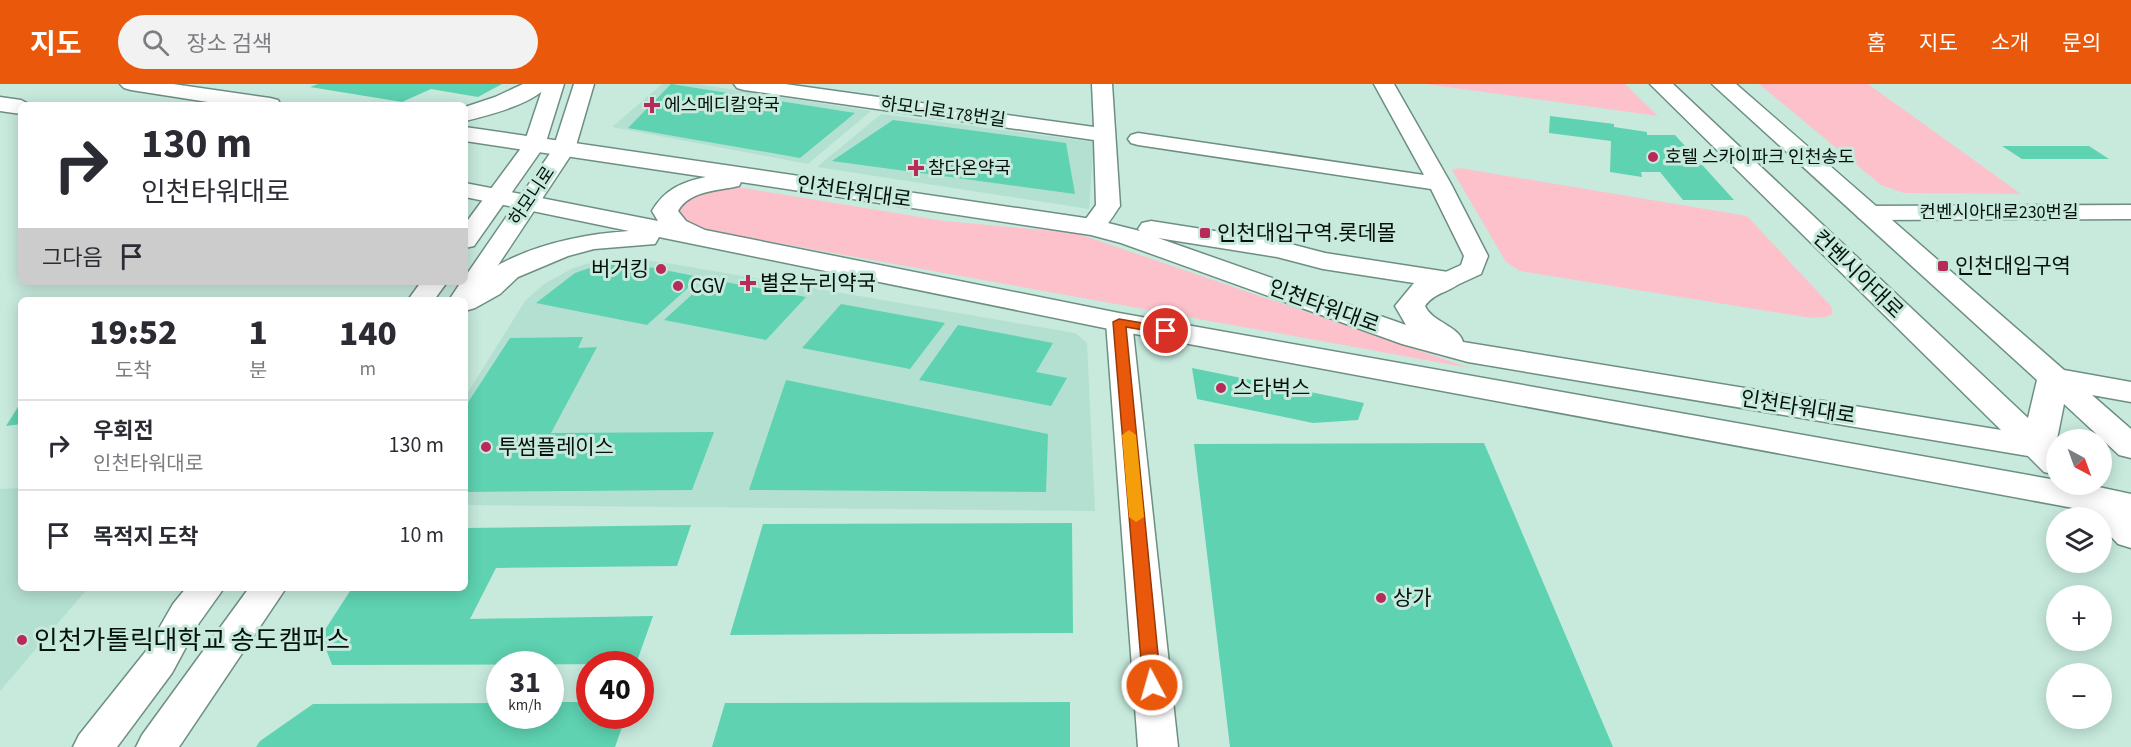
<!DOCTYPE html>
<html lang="ko">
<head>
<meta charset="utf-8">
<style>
  :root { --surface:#fff; --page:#f2f2f3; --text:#2b2b33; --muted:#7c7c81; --line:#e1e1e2; --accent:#ea580c }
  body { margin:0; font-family:"Source Sans 3","Noto Sans KR",sans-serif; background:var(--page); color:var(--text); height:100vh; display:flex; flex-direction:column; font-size:22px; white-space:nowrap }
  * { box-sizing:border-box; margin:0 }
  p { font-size:20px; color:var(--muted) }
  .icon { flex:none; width:33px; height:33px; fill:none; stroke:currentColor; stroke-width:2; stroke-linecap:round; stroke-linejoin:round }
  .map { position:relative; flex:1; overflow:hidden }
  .side { position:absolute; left:18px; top:213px; width:450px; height:294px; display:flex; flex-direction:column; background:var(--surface); border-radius:9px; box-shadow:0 3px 15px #0003 }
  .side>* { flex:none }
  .top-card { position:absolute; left:18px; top:18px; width:450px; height:183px; border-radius:9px; box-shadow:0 3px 15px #0003; background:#fff; color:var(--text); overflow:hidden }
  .needle { width:39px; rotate:139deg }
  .controls { position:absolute; left:2046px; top:345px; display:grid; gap:12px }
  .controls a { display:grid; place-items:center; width:66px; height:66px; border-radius:50%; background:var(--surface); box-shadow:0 3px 15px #0003; font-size:30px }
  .speed { position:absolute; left:486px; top:567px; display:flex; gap:12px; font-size:30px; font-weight:700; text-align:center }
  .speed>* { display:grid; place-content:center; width:78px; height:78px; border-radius:50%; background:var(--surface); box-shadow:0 3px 15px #0003; line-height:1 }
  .speed small { font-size:15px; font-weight:400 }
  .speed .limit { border:9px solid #d22; background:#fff; color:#111 }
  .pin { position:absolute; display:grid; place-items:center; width:51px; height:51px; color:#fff; margin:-26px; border:3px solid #fff; border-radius:50%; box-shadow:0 2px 6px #0007 }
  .me { position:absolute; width:66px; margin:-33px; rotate:354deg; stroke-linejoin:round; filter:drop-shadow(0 0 4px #0008) }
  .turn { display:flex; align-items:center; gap:21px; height:126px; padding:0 24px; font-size:27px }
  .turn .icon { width:78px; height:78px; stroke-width:2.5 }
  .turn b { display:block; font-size:42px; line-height:51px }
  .then { display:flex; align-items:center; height:57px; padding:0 24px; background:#0003; gap:12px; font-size:22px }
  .eta { display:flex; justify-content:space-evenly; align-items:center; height:102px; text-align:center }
  .eta b { font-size:36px; font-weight:800; line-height:42px }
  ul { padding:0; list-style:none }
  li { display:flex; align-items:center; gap:18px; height:90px; padding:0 24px; border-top:2px solid var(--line) }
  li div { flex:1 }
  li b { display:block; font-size:22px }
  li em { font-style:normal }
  header { display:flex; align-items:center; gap:36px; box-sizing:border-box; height:84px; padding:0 30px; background:var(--accent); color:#fff }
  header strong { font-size:28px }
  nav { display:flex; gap:33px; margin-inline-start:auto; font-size:21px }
  .search { width:420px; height:54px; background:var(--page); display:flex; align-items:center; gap:15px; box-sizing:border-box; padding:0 21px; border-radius:33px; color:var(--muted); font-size:22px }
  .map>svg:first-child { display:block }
  .built { fill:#b4e0d1 }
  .green { fill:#fdc1cc }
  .building { fill:#5ed2b1 }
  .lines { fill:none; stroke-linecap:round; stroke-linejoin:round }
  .minor-casing { stroke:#6e8e83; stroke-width:3 }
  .major-casing { stroke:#6e8e83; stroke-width:3 }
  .minor { fill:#fff; fill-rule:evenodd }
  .major { fill:#fff; fill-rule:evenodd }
  .route { fill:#ea580c; stroke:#983908; stroke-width:1.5 }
  .slow { fill:#f59e0b }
  .poi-dot { fill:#b82a5a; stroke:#c7eadd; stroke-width:2 }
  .labels { text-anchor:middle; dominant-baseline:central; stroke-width:6; stroke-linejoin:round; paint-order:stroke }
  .far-poi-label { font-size:18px; fill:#05110d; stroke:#c7eadd; text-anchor:start }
  .far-street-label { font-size:18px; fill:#05110d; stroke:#c7eadd }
  .street-label { font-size:21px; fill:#05110d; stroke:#c7eadd }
  .poi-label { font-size:21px; fill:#05110d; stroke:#c7eadd; text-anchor:start }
  .near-poi-label { font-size:26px; fill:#05110d; stroke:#c7eadd; text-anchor:start }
</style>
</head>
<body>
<header>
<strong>지도</strong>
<div class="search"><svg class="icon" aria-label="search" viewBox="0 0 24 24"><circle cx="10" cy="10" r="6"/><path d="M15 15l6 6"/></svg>장소 검색</div>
<nav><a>홈</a><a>지도</a><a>소개</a><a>문의</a></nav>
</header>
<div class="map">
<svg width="2131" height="663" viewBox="0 0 2131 663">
  <rect width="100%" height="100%" fill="#c7eadd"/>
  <path class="built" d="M 662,0 L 696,0 L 871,27 L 808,80 L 612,43 Z
    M 881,30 L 1094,58 L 1089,125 L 817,83 Z
    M 622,175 L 661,178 L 1075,249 L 1087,259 L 1095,427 L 465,421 L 465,313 L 525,217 L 544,200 L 573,184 L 590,179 Z
    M 21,404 L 21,504 L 88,504 L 0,607 L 0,405 Z"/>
  <path class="green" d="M 1425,0 L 1625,0 L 1658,32 Z
    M 1759,0 L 1868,0 L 2021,110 L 1904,109 L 1881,101 Z
    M 1459,84 L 1747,132 L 1831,222 L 1833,229 L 1826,233 L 1811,234 L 1520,187 L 1506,178 L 1452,86 Z
    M 725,101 L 944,137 L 1076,149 L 1470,284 L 695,144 L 676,131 L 682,115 Z"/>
  <path class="building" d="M 318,0 L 502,0 L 478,13 L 431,5 L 402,18 L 310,3 Z
    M 671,0 L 855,29 L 800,74 L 628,44 Z
    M 1550,32 L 1614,40 L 1614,43 L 1647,48 L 1647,51 L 1675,51 L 1734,116 L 1683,116 L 1660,88 L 1641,88 L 1642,93 L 1610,88 L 1611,57 L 1549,49 Z
    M 893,36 L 1066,59 L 1075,110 L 832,77 Z
    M 2002,62 L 2089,62 L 2109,75 L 2022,75 Z
    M 623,178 L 700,193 L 647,241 L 536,219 L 575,189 L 604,179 Z
    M 709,195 L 806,213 L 766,256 L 664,236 Z
    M 841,220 L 945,239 L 910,285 L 802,264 Z
    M 958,241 L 1053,259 L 1036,288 L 1067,294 L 1051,322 L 919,296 Z
    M 583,253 L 578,264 L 597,263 L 551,349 L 714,348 L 692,406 L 465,408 L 465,323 L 510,254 Z
    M 1192,284 L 1364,319 L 1358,336 L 1313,339 L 1197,315 Z
    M 786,296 L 1048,350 L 1046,408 L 749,406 Z
    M 21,318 L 21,340 L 6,342 Z
    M 1484,359 L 1613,663 L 1230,663 L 1194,360 Z
    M 1072,439 L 1073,549 L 730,551 L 763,440 Z
    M 691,441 L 677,482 L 496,484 L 470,535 L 653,532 L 636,580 L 332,581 L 321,552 L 352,504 L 465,504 L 465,444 Z
    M 550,618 L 590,618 L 590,632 L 626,632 L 615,663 L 256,663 L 260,657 L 313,620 L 500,619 L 500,632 L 550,632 Z
    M 1070,618 L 1070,663 L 712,663 L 725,619 Z"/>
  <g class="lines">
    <g class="minor-casing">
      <path id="minor" d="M 544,0 L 564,0 L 545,61 L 474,162 L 465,164 L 465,140 L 524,60 Z
        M 574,0 L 594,0 L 575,65 L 471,222 L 465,223 L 465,216 L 449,216 L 461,198 L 465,198 L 465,193 L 553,65 Z
        M 734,0 L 785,0 L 1094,43 L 1092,0 L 1112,0 L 1120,122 C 1110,136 1103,153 1084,148 L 1080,143 L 1096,121 L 1094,56 L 744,6 L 737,4 Z
        M 1374,0 L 1394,0 L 1451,100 L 1488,172 L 1481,190 L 1457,201 L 1448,204 L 1439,201 L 1435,196 L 1439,191 L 1461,181 L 1464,172 L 1431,105 L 1138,61 L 1131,59 L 1128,55 L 1131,51 L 1138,49 L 1424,91 Z
        M 2131,121 L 2131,135 L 1867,136 L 1859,134 L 1855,129 L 1859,124 L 1867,122 Z
        M 421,198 L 447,198 L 434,216 L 408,216 Z
        M 1119,230 L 1129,232 L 1132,238 L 1178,663 L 1138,663 L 1106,238 L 1109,232 Z
        M 186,504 L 224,504 L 199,539 L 172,589 L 117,663 L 73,663 L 79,651 L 146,567 L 173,520 Z
        M 249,504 L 286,504 L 179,663 L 136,663 L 142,651 Z"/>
    </g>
    <g class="major-casing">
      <path id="major" d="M 120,0 L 173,0 L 270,14 L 278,16 L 281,21 L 227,21 L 131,6 L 124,4 Z
        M 523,0 L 549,0 C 535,20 488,31 465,37 L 465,23 L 495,13 Z
        M 1650,0 L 1673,0 L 2028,334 L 2037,296 L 1712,0 L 1736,0 L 2064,286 L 2131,298 L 2131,318 L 2092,311 L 2131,345 L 2131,374 L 2119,371 L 2064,320 L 2056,360 L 2056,391 L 2044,388 L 2028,372 L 1468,278 L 1402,260 L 1121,159 L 1091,151 L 741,98 L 739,102 C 718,107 690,106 678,127 L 686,137 L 705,146 L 1119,229 L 2056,396 L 2056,400 L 2094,402 L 2131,410 L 2131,464 L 2118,460 L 2102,443 L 2102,434 L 2092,434 L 2084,426 L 1119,247 L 659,153 L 655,160 L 594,165 L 568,172 L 518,193 L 500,210 L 475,224 L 465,227 L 465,216 L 452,216 C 458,207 470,204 479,199 C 486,193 492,185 500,180 C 540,159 585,150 629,147 L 465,113 L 465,99 L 658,137 L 652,127 C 665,105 682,98 706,93 L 465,57 L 465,43 L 1092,135 L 1140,147 L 1138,145 L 1142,139 L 1151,137 L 1279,157 L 1325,169 L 1448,188 L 1458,190 L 1462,196 C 1454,208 1435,207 1425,222 C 1432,238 1459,242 1463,258 L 2001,346 ZM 1158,154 L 1277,173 L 1323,185 L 1414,199 L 1395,222 L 1406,241 Z
        M 0,13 L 21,16 L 31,21 L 21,21 L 21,30 L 0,27 Z"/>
    </g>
    <use href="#minor" class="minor"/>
    <use href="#major" class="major"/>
  </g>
  <path class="route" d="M 1119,235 L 1166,243 L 1172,247 L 1166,250 L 1126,243 L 1161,601 L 1158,606 L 1152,608 L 1145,606 L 1143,601 L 1113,238 Z"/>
  <path class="slow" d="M 1129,346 L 1136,351 L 1144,433 L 1136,438 L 1129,433 L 1122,351 Z"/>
  <g class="poi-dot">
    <path d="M649 12h6v6h6v6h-6v6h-6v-6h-6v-6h6z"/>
    <circle cx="1653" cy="73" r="6"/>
    <path d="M913 75h6v6h6v6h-6v6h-6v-6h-6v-6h6z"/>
    <rect x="1199" y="143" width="12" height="12" rx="3"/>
    <rect x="1937" y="176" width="12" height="12" rx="3"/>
    <circle cx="661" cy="185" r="6"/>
    <path d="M745 190h6v6h6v6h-6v6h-6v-6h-6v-6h6z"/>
    <circle cx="678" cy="202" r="6"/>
    <circle cx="1221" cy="304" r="6"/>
    <circle cx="486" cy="363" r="6"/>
    <circle cx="1381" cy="514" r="6"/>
    <circle cx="22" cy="556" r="6"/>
  </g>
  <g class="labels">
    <g class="far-poi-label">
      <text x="664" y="21">에스메디칼약국</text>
      <text x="1665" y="73">호텔 스카이파크 인천송도</text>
      <text x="928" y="84">참다온약국</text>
    </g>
    <g class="far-street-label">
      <text transform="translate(943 28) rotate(8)">하모니로178번길</text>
      <text transform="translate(532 112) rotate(-56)">하모니로</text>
      <text x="1999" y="128">컨벤시아대로230번길</text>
    </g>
    <g class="street-label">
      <text transform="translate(854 108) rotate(8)">인천타워대로</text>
      <text transform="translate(1858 190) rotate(44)">컨벤시아대로</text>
      <text transform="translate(1324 222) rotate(20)">인천타워대로</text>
      <text transform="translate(1798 323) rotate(9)">인천타워대로</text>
    </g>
    <g class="poi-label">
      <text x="1217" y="149">인천대입구역.롯데몰</text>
      <text x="1955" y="182">인천대입구역</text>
      <text x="649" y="185" text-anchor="end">버거킹</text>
      <text x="760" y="199">별온누리약국</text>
      <text x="690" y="202">CGV</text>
      <text x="1233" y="304">스타벅스</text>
      <text x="498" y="363">투썸플레이스</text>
      <text x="1393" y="514">상가</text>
    </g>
    <g class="near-poi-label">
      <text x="34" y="556">인천가톨릭대학교 송도캠퍼스</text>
    </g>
  </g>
</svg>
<div class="controls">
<a><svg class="needle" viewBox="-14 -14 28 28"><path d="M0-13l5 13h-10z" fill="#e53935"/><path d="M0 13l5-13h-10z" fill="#7c7c81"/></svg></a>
<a><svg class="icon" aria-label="layers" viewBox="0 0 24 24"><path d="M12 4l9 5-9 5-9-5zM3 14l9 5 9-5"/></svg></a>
<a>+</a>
<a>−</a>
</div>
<div class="speed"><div>31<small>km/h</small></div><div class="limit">40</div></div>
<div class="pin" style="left:1166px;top:247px;background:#d93025"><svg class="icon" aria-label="arrive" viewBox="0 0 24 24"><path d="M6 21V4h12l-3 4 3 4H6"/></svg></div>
<svg class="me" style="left:1152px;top:601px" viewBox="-20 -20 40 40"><circle r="17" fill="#ea580c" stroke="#fff" stroke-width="3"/><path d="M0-11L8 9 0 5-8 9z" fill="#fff"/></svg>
<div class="top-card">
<div class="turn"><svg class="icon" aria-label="right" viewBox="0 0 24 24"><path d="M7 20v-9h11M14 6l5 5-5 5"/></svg><div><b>130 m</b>인천타워대로</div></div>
<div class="then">그다음<svg class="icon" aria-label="arrive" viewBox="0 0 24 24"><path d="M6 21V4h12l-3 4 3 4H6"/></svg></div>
</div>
<section class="side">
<div class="eta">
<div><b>19:52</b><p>도착</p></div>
<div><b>1</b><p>분</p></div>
<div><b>140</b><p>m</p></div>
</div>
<ul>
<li><svg class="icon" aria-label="right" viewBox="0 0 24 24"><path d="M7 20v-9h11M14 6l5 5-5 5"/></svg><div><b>우회전</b><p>인천타워대로</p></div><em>130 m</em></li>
<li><svg class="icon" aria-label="arrive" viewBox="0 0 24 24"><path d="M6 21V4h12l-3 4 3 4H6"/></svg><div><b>목적지 도착</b></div><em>10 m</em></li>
</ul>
</section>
</div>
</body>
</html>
